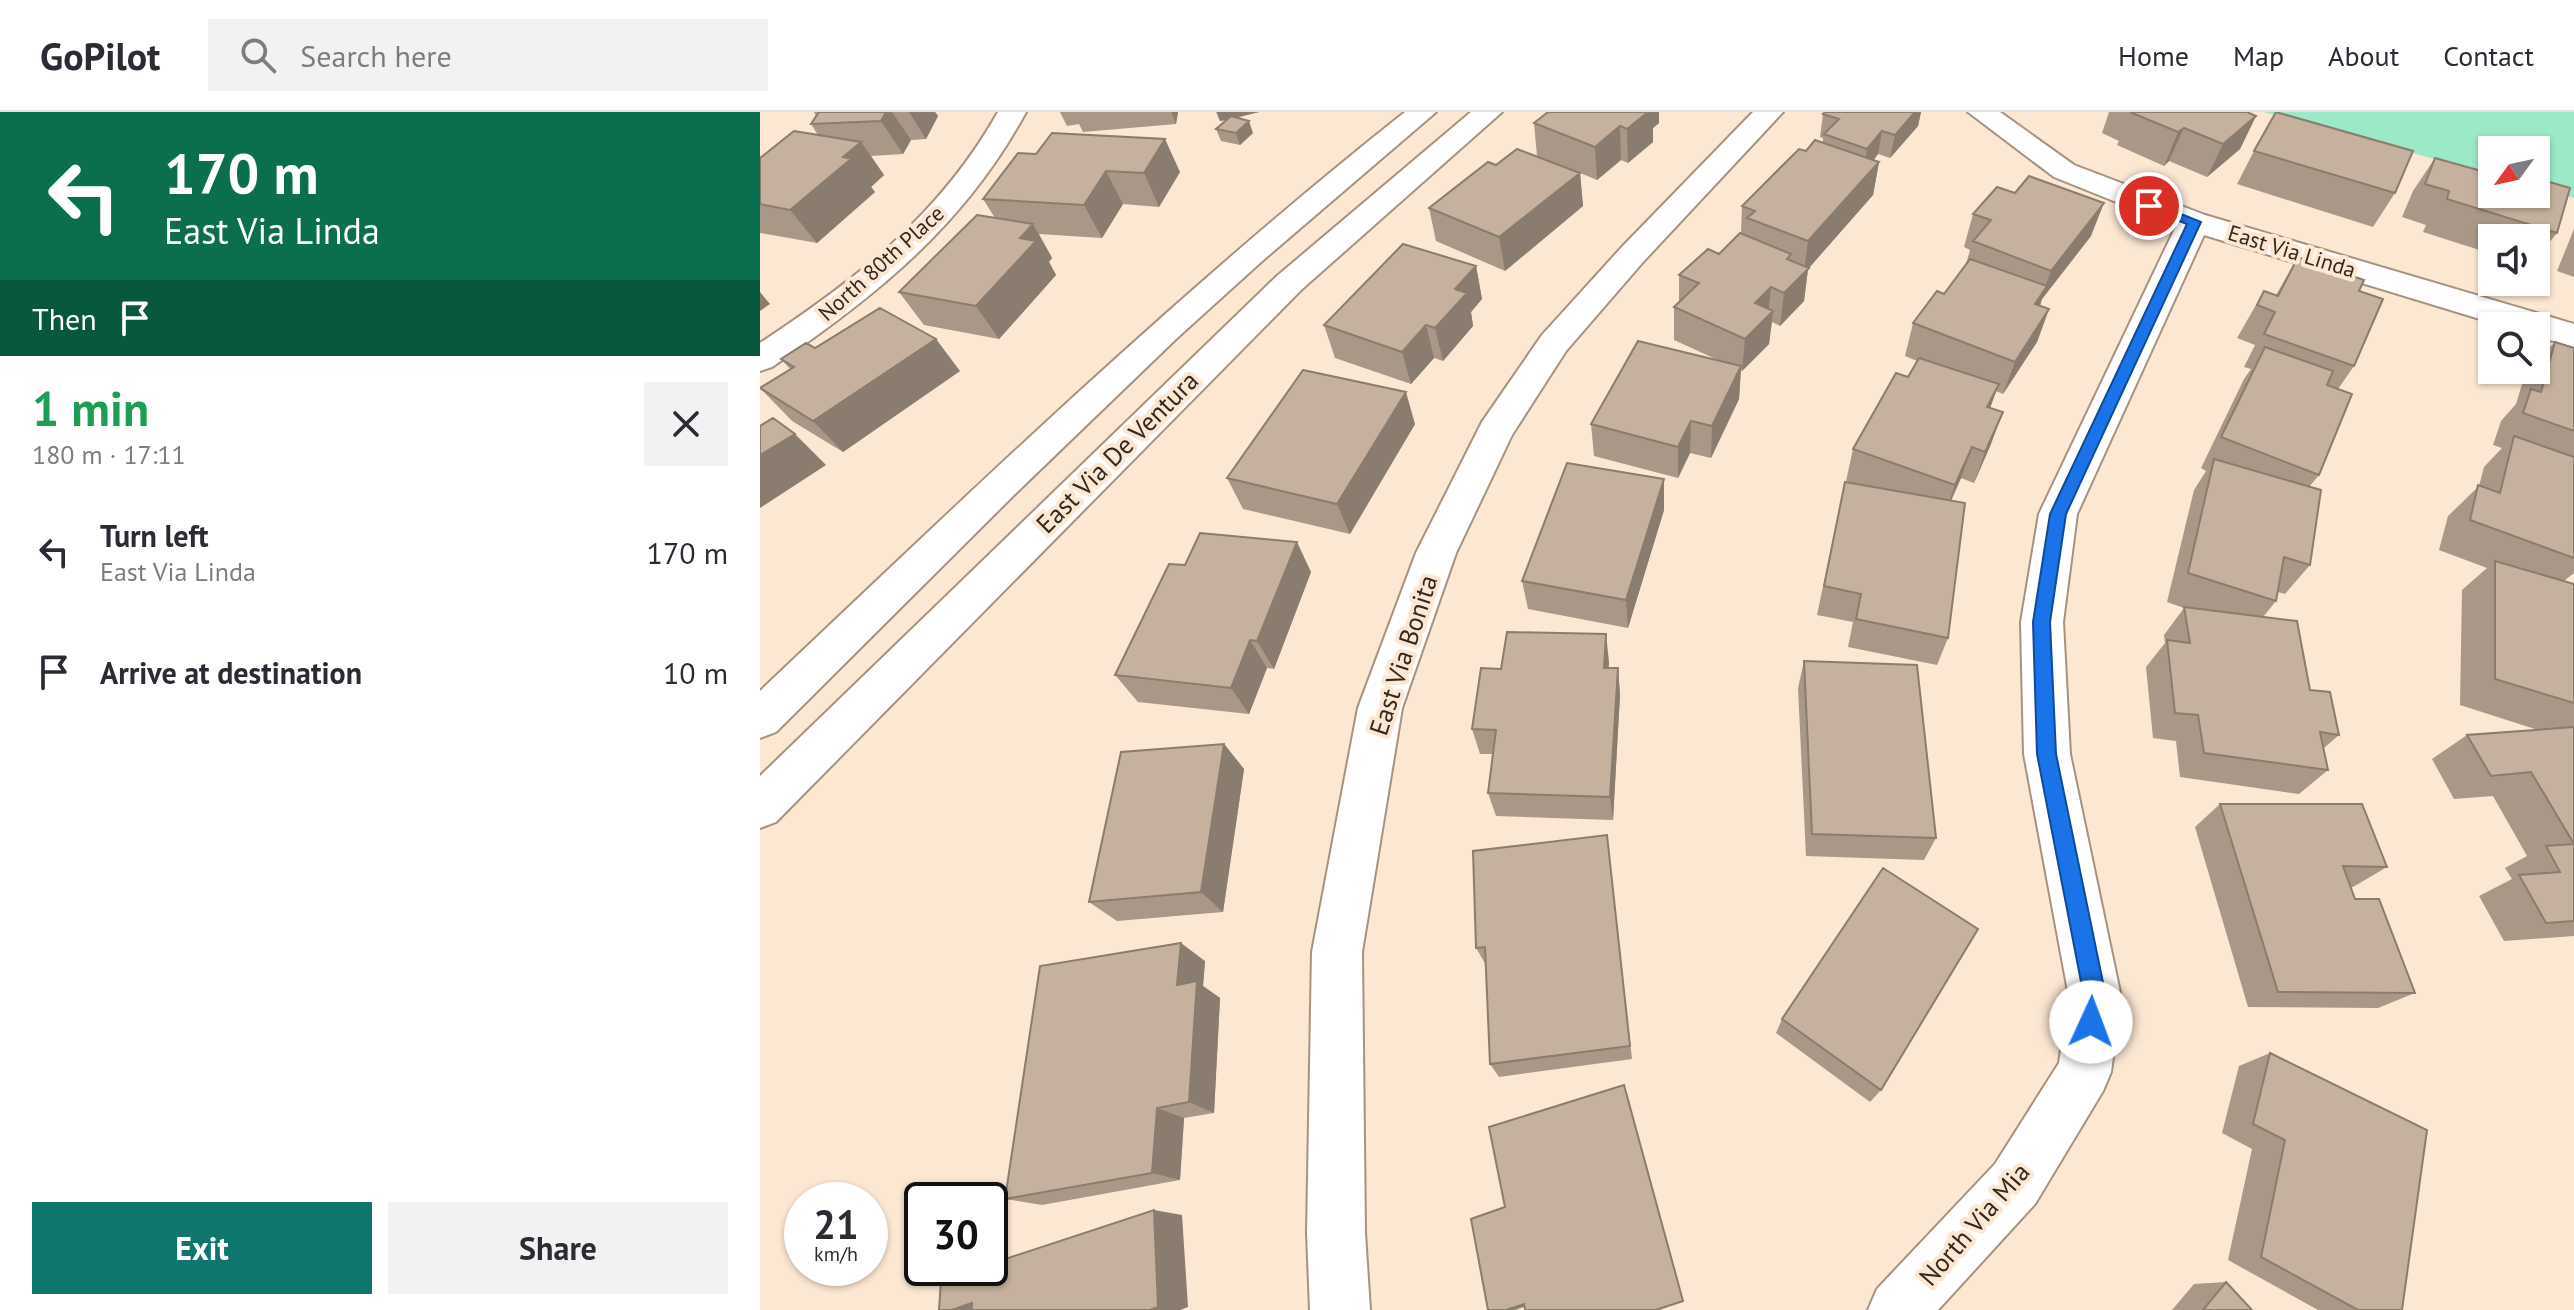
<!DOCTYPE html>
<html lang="en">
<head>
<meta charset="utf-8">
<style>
  :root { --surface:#fff; --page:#f2f2f3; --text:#2b2b33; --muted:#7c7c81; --line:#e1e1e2; --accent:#0f766e }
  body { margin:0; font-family:"PT Sans",sans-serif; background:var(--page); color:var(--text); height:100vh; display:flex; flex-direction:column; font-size:30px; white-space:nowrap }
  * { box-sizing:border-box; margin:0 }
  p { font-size:26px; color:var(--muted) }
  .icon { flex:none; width:44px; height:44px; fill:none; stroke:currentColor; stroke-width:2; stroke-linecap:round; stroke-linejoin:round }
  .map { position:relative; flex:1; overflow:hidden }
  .sheet { display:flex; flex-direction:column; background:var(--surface); width:760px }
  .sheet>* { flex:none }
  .top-card { background:#0b6e4f; color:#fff; overflow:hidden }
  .needle { width:52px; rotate:237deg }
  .fabs { position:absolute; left:1718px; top:24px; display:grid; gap:16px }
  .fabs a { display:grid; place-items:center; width:72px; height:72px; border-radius:0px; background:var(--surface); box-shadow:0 2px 6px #0004; font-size:40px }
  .speed { position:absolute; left:24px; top:1070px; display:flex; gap:16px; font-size:40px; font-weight:700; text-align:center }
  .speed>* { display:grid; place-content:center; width:104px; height:104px; border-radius:50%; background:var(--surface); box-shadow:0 2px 6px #0004; line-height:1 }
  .speed small { font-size:20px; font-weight:400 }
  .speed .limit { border:4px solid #111; border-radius:12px; background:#fff; color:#111 }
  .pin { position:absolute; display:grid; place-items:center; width:68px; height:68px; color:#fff; margin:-34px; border:4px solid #fff; border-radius:50%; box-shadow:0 2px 8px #0007 }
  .me { position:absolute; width:88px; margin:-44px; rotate:2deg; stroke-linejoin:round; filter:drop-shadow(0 0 6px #0008) }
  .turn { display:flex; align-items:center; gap:28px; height:168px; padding:0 32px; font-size:36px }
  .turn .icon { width:104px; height:104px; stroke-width:2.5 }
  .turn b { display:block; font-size:56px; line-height:68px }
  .then { display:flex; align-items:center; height:76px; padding:0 32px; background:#0003; gap:16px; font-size:30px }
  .round { display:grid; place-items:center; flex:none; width:84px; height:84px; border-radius:0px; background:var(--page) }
  .overview { display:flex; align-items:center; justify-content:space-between; height:136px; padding:0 32px }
  h1 { font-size:48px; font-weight:700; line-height:60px; color:#1e9e55 }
  .action { display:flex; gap:16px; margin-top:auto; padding:16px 32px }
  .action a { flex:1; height:92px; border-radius:0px; background:var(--accent); color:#fff; font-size:32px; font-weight:700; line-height:92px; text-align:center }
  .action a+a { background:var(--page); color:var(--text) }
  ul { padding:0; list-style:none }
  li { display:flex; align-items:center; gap:24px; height:120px; padding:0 32px }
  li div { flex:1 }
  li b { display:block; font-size:30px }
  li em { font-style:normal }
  header { display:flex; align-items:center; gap:48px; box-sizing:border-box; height:112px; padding:0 40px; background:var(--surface); border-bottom:2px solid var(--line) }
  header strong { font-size:38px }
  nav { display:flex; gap:44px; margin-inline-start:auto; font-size:28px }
  .search { width:560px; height:72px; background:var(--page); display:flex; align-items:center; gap:20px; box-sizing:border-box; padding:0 28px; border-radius:0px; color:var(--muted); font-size:30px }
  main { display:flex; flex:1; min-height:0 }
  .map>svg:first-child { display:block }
  .green { fill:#9ce9c7 }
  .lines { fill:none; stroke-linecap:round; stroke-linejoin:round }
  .street-casing { stroke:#a6937f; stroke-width:4 }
  .secondary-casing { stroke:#a6937f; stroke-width:4 }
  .street { fill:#fff; fill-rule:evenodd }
  .secondary { fill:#fff; fill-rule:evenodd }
  .wall { fill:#a99887 }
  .shaded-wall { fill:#8a7c6e }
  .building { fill:#c5b19d; stroke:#8a7c6e; stroke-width:2 }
  .route { fill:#1a73e8; stroke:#114b97; stroke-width:2 }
  .labels { text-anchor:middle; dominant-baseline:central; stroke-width:8; stroke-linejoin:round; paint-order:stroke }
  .far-street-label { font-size:22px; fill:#312922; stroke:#fce7d2 }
  .street-label { font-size:26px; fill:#312922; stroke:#fce7d2 }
</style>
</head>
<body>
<header>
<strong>GoPilot</strong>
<div class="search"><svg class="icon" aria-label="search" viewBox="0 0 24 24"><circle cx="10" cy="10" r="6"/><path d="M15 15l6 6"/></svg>Search here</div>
<nav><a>Home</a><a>Map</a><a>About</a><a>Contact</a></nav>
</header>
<main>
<section class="sheet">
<div class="top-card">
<div class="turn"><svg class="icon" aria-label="left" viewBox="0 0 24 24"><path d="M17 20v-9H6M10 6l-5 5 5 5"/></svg><div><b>170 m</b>East Via Linda</div></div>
<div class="then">Then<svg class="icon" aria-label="arrive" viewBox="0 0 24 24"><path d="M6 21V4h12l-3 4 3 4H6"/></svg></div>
</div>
<div class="overview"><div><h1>1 min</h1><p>180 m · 17:11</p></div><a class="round"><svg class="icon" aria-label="close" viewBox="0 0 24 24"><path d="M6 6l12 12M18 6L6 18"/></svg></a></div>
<ul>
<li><svg class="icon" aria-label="left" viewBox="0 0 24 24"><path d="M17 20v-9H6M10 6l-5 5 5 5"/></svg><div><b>Turn left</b><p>East Via Linda</p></div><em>170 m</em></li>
<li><svg class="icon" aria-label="arrive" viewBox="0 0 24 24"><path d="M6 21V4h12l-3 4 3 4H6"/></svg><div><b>Arrive at destination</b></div><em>10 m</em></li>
</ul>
<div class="action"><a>Exit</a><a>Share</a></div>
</section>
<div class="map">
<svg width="1814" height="1198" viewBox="0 0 1814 1198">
  <rect width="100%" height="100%" fill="#fce7d2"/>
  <path class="green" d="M 1504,0 L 1814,0 L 1814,86 L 1776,75 L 1776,38 L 1732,38 L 1732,63 Z"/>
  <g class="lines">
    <g class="street-casing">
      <path id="street" d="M 238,0 L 266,0 C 205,113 116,184 12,255 L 0,259 L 0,231 C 97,167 180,103 238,0 Z
        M 993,0 L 1023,0 L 883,150 L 806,239 L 752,323 L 696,441 L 642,596 L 602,840 L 605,1121 L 610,1198 L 550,1198 L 547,1121 L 552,840 L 598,596 L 656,441 L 722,310 L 782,223 L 861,136 Z
        M 1208,0 L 1240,0 L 1314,53 L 1445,103 L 1814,212 L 1814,235 L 1776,224 L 1776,214 L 1743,214 L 1444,123 L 1317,402 L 1303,510 L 1310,642 L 1361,885 L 1351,960 L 1343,979 L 1275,1092 L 1178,1198 L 1108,1198 L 1117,1177 L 1235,1052 L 1299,951 L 1309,885 L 1264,642 L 1261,510 L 1279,402 L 1416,114 L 1294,65 Z"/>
    </g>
    <g class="secondary-casing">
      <path id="secondary" d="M 645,0 L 676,0 L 501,150 L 417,226 L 255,382 L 16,620 L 0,626 L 0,579 C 210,380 418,180 645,0 Z
        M 711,0 L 742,0 L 541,178 L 16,710 L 0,716 L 0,664 L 517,164 Z"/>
    </g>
    <use href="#street" class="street"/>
    <use href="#secondary" class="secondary"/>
  </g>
  <path class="wall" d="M 54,0 L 175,0 L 178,4 L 166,27 L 151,28 L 143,42 L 111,44 L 124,63 L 111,75 L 115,80 L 57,131 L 0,121 L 0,46 L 58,23 L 51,12 L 56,4 Z
    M 300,0 L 418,0 L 416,12 L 323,20 L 319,12 L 307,14 Z
    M 456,0 L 499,0 L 476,6 L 493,21 L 480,33 L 461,29 L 456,17 L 467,8 L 460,9 Z
    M 788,0 L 899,0 L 899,11 L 893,16 L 893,30 L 868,51 L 861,48 L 837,68 L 820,61 L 823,94 L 745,159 L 676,129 L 669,96 L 736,53 L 777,44 L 774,11 Z
    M 1065,0 L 1161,0 L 1158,14 L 1130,46 L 1118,42 L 1114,48 L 1119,50 L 1113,83 L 1048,157 L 1044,189 L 1020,214 L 1012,210 L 1009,232 L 982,259 L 981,259 L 979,287 L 951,346 L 930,341 L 918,366 L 834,344 L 831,312 L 960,249 L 914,228 L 914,195 L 919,190 L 919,163 L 959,142 L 981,122 L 982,94 L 1046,39 L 1063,31 L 1063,26 L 1060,25 L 1063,2 Z
    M 1349,0 L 1487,0 L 1496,4 L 1480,37 L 1447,65 L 1409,49 L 1404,54 L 1357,33 L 1359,29 L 1342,21 Z
    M 1494,39 L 1635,81 L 1613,115 L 1477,72 Z
    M 258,41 L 420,60 L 399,95 L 363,92 L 342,126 L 279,122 L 292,146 L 289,150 L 296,163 L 239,227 L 164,213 L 139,180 L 235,106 L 223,87 Z
    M 1675,46 L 1797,121 L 1776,146 L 1776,126 L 1732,126 L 1732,142 L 1663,120 L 1666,113 L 1642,105 L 1653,79 Z
    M 1213,102 L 1331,124 L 1282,187 L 1280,194 L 1289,197 L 1277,230 L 1243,282 L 1236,279 L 1230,296 L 1231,332 L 1214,371 L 1201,366 L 1191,389 L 1188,526 L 1177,553 L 1088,535 L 1093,510 L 1057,503 L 1085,370 L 1095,372 L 1086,369 L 1093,337 L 1148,265 L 1157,249 L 1145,244 L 1153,211 L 1184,182 L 1206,152 L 1210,138 L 1204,135 Z
    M 1814,117 L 1814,165 L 1797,159 Z
    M 1538,145 L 1599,179 L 1594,254 L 1578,277 L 1559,363 L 1549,375 L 1550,453 L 1525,482 L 1518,480 L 1516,489 L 1503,505 L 1579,623 L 1564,636 L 1568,658 L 1539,682 L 1420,665 L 1416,629 L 1393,626 L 1386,555 L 1405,531 L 1404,523 L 1424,496 L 1407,490 L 1434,378 L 1446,359 L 1441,356 L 1484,267 L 1491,257 L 1484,255 L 1495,233 L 1477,226 L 1504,179 L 1516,183 Z
    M 716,154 L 722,187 L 711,200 L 713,214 L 683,249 L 674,246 L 651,272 L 575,246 L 564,213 Z
    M 1795,230 L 1814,236 L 1814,461 L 1804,469 L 1814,472 L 1814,824 L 1744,829 L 1719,784 L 1752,767 L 1745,756 L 1767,744 L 1733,684 L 1694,687 L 1672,647 L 1707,623 L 1778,618 L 1700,593 L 1702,478 L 1727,456 L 1679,438 L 1688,404 L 1719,374 L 1724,355 L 1742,336 L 1733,333 L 1741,309 L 1756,292 L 1765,262 L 1769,258 L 1776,258 L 1776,250 Z
    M 55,236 L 200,259 L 83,340 L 32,309 L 0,276 L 30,257 L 21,247 Z
    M 655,312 L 590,422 L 483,397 L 467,366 Z
    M 904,367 L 904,398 L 868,516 L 768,497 L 762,469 Z
    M 551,460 L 514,557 L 507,556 L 489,602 L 378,590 L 355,563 Z
    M 1044,549 L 1176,726 L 1164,748 L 1046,744 L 1038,576 Z
    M 849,550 L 848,556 L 858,556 L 860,583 L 853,708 L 736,704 L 728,681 L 733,642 L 720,642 L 712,617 L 741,557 Z
    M 464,632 L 484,657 L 463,800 L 357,809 L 329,790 Z
    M 1460,692 L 1627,755 L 1593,775 L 1591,775 L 1595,787 L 1655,881 L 1618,896 L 1488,895 L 1435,715 Z
    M 847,723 L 872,947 L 739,965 L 730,952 L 726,853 L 716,836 Z
    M 445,849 L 443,874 L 460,886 L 454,1001 L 424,1006 L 420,1068 L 282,1093 L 245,1087 Z
    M 1022,907 L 1121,978 L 1110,990 L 1016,921 Z
    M 1510,941 L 1642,1198 L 1558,1198 L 1468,1148 L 1492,1037 L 1462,1021 L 1479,954 Z
    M 1466,1170 L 1492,1198 L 1412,1198 L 1434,1172 Z"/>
  <path class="shaded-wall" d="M 126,0 L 132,0 L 151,28 L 143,42 L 121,9 Z
    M 149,0 L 175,0 L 178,4 L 166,27 Z
    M 411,0 L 418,0 L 416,12 Z
    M 457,0 L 499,0 L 460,9 Z
    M 881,0 L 899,0 L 899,11 L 893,16 L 893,30 L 868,51 L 867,17 Z
    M 1155,0 L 1161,0 L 1158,14 L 1130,46 L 1135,23 Z
    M 1496,4 L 1480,37 L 1447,65 L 1463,32 Z
    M 489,9 L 493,21 L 480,33 L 476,21 Z
    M 860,14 L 861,48 L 837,68 L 835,35 Z
    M 1424,16 L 1409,49 L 1404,54 L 1418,20 Z
    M 1122,19 L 1118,42 L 1103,60 L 1107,37 Z
    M 405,27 L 420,60 L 399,95 L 384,61 Z
    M 101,30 L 124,63 L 111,75 L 115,80 L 57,131 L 30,98 L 83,45 Z
    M 1119,50 L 1113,83 L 1048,157 L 1044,189 L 1020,214 L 1024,181 L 1044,160 L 1048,129 Z
    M 346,59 L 363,92 L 342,126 L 324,93 Z
    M 820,61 L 823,94 L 745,159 L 739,125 Z
    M 1344,91 L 1331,124 L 1282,187 L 1275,207 L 1275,192 L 1283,180 L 1291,159 Z
    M 273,112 L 292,146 L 289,150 L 296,163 L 239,227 L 216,194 L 260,126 Z
    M 716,154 L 722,187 L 711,200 L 713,214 L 683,249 L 675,216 L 695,177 Z
    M 1011,175 L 1008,204 L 1013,199 L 1009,232 L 982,259 L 985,227 L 995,191 Z
    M 0,180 L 10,192 L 0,199 Z
    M 1289,197 L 1277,230 L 1243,282 L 1255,250 Z
    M 666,213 L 674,246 L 651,272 L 642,240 Z
    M 176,227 L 200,259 L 83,340 L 53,309 Z
    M 981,254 L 979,287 L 951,346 L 952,314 Z
    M 1239,272 L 1227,304 L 1227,295 Z
    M 646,280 L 655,312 L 590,422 L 577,392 Z
    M 1243,300 L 1231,332 L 1214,371 L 1225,340 Z
    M 931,309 L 930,341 L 918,366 L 918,335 Z
    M 35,322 L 66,353 L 0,396 L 0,343 Z
    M 1212,335 L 1201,366 L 1184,404 L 1195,373 Z
    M 904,367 L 904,398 L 868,516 L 866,488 Z
    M 537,430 L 551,460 L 514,557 L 497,529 Z
    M 846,522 L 849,550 L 847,583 L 844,556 Z
    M 490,528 L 507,556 L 489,602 L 471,576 Z
    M 858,556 L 860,583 L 853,708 L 850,685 Z
    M 464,632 L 484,657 L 463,800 L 441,780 Z
    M 421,831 L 445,849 L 443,874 L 460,886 L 454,1001 L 429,990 L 417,873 Z
    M 397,996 L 424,1006 L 420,1068 L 392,1061 Z
    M 394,1098 L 422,1103 L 428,1195 L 420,1198 L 390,1198 Z
    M 212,1191 L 233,1198 L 192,1198 Z
    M 764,1192 L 772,1192 L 755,1198 L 746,1198 Z"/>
  <path class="building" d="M 59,0 L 126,0 L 121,9 L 51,12 Z
    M 788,0 L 888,0 L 867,17 L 860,14 L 835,35 L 774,11 Z
    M 1065,0 L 1155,0 L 1135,23 L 1122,19 L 1107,37 L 1064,22 L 1079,7 L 1063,2 Z
    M 1370,0 L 1487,0 L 1496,4 L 1463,32 L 1424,16 L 1418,20 Z
    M 1516,0 L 1653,39 L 1635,81 L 1494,39 Z
    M 471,4 L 489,9 L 476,21 L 456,17 Z
    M 34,19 L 101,30 L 83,45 L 91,47 L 30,98 L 0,92 L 0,46 Z
    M 292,21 L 405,27 L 384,61 L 346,59 L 324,93 L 223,87 L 258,41 L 276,42 Z
    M 1055,28 L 1119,50 L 1048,129 L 987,106 L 995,99 L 982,94 L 1039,37 L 1046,39 Z
    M 757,37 L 820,61 L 739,125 L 669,96 L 728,50 L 736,53 Z
    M 1675,46 L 1732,62 L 1732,82 L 1776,82 L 1776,66 L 1810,76 L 1797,121 L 1687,87 L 1689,79 L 1665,72 Z
    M 1269,64 L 1344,91 L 1291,159 L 1213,129 L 1231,108 L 1213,102 L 1237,75 L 1255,81 Z
    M 217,103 L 273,112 L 260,126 L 276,129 L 216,194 L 139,180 Z
    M 980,121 L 1031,142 L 1027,147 L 1049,156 L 1024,181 L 1011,175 L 995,191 L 1013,199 L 985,227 L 914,195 L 939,171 L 919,163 L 948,137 L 959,142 Z
    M 643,132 L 716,154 L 695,177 L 707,181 L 675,216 L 666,213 L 642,240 L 564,213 Z
    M 1538,145 L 1604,168 L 1599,179 L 1623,187 L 1594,254 L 1504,222 L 1515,200 L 1497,193 L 1504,179 L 1518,184 Z
    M 1210,147 L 1287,174 L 1275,192 L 1289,197 L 1255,250 L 1153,211 L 1177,179 L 1184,182 Z
    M 120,196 L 176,227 L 53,309 L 0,276 L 34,255 L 21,247 L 46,231 L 55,236 Z
    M 878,229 L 981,254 L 952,314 L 931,309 L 918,335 L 831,312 Z
    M 1795,230 L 1814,236 L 1814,319 L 1763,301 L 1771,277 L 1781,280 Z
    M 1505,235 L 1573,259 L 1567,273 L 1592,282 L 1559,363 L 1461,325 Z
    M 1159,246 L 1239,272 L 1227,295 L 1243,300 L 1225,340 L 1212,335 L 1195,373 L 1093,337 L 1136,261 L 1148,265 Z
    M 543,258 L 646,280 L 577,392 L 467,366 Z
    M 13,306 L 35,322 L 0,343 L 0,314 Z
    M 1754,324 L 1814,345 L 1814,446 L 1710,408 L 1718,373 L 1740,381 Z
    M 1454,347 L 1561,378 L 1550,453 L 1524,445 L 1516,489 L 1428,461 Z
    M 807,351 L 904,367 L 866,488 L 762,469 Z
    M 1085,370 L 1205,391 L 1188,526 L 1096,507 L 1101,482 L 1064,474 Z
    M 440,421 L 537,430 L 497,529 L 490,528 L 471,576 L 355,563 L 409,452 L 425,453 Z
    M 1735,449 L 1814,472 L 1814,591 L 1735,567 Z
    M 1424,495 L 1537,509 L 1550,578 L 1570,580 L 1579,623 L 1560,620 L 1568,658 L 1444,641 L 1438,603 L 1415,601 L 1407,528 L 1430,531 Z
    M 747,520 L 846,522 L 844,556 L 858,556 L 850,685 L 728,681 L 736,618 L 712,617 L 721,556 L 741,557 Z
    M 1044,549 L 1157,553 L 1176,726 L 1052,722 Z
    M 1814,615 L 1814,732 L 1771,660 L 1731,664 L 1707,623 Z
    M 464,632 L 441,780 L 329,790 L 361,640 Z
    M 1460,692 L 1602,692 L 1627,755 L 1583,754 L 1595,787 L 1619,787 L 1655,881 L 1518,880 Z
    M 847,723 L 870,934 L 730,952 L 725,835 L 716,836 L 713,739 Z
    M 1814,732 L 1814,809 L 1786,811 L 1759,763 L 1800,760 L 1786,734 Z
    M 1123,756 L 1218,817 L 1121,978 L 1022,907 Z
    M 421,831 L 417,873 L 437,869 L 429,990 L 397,996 L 392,1061 L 245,1087 L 280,854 Z
    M 1510,941 L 1667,1018 L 1642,1198 L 1598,1198 L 1501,1145 L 1525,1028 L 1493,1012 Z
    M 864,973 L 923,1189 L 896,1198 L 765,1198 L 764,1192 L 746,1198 L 728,1198 L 711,1107 L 745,1095 L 729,1015 Z
    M 394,1098 L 398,1195 L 390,1198 L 212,1198 L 212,1191 L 192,1198 L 179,1198 L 181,1168 L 217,1156 L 230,1156 L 230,1152 Z
    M 1466,1170 L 1492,1198 L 1443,1198 Z"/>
  <path class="route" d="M 1385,91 L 1394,91 L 1441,110 L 1306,402 L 1290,510 L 1296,642 L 1346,885 L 1339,918 L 1331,921 L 1324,918 L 1320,910 L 1324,885 L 1277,642 L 1273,510 L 1290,402 L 1427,112 L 1385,96 Z"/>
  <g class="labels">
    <g class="far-street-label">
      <text transform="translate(1532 139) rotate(17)">East Via Linda</text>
      <text transform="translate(121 151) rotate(-42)">North 80th Place</text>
    </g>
    <g class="street-label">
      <text transform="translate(357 340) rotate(-45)">East Via De Ventura</text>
      <text transform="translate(643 543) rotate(-72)">East Via Bonita</text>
      <text transform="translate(1214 1112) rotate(-49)">North Via Mia</text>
    </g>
  </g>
</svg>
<div class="fabs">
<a><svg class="needle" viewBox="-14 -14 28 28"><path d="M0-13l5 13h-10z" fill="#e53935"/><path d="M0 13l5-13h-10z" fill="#7c7c81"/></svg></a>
<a><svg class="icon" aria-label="sound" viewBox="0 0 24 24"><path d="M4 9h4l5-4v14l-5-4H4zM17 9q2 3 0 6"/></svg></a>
<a><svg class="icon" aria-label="search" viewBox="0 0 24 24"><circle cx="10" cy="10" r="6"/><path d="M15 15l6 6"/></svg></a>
</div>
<div class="speed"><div>21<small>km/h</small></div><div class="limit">30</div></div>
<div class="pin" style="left:1389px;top:94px;background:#d93025"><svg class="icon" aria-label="arrive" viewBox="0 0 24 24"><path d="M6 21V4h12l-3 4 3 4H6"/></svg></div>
<svg class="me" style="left:1331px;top:910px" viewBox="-20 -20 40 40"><circle r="19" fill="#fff"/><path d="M0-13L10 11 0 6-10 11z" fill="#1a73e8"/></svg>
</div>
</main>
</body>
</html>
